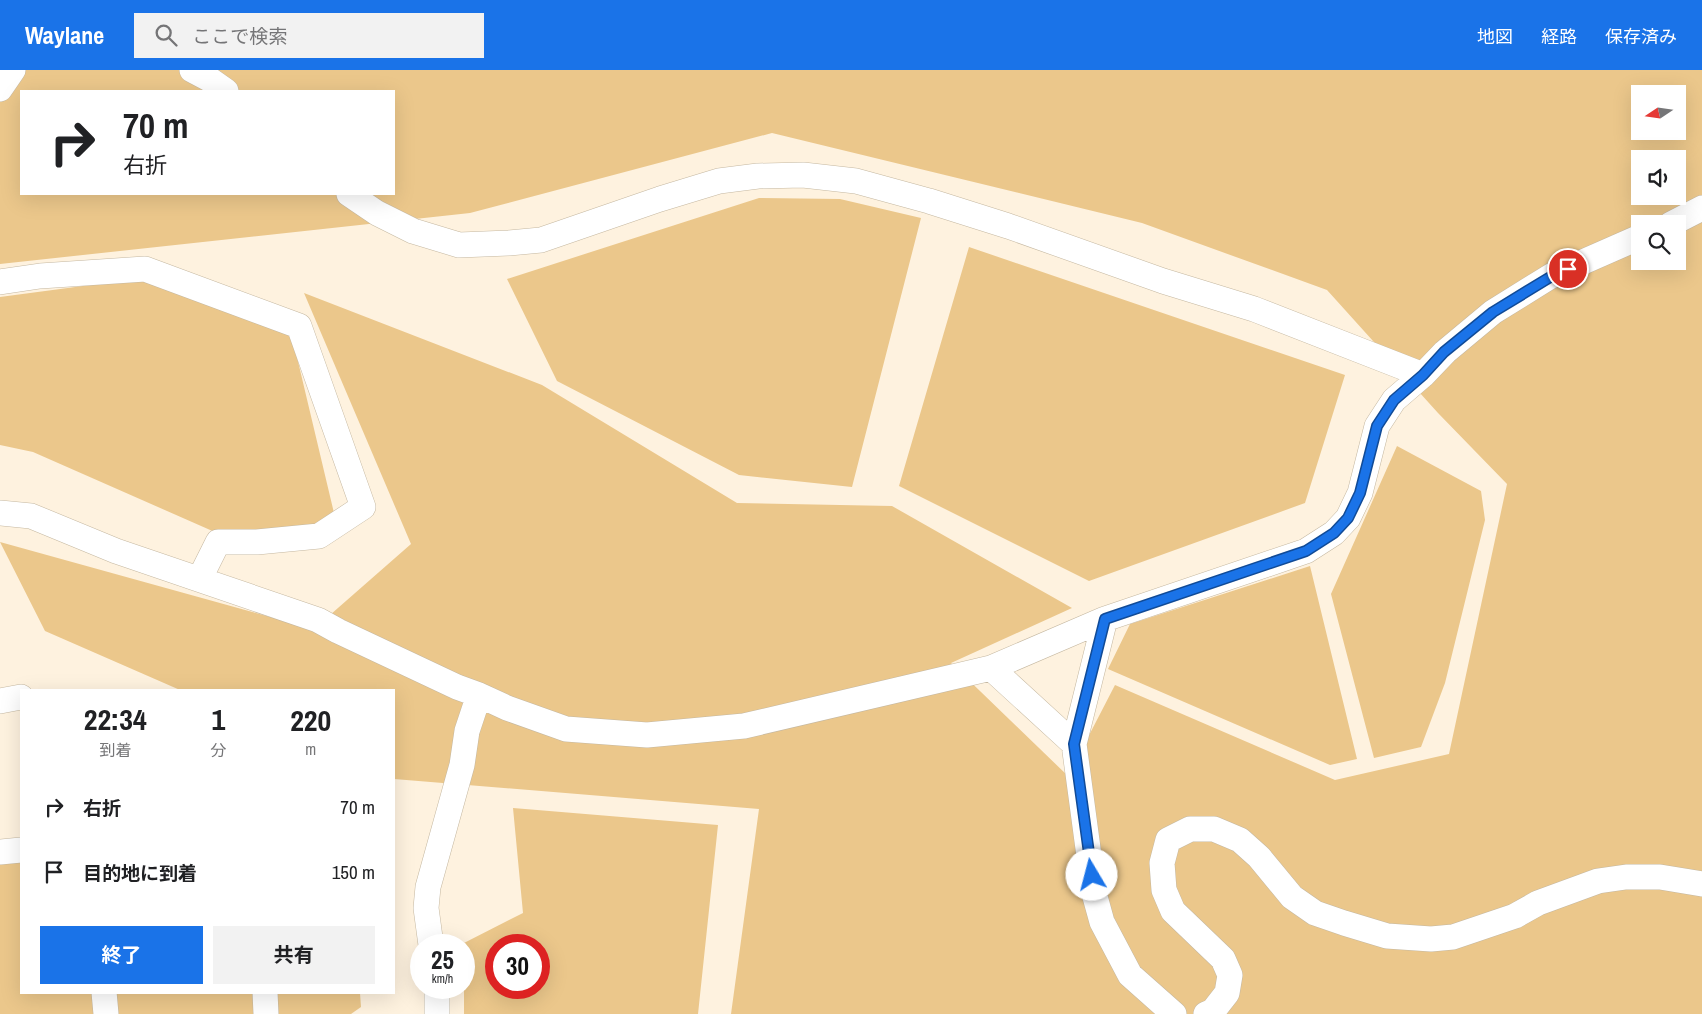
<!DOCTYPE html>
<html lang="ja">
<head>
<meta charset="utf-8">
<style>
  :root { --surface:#fff; --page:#f2f2f2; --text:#202124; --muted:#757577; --accent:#1a73e8 }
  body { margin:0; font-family:"Archivo Narrow","Noto Sans JP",sans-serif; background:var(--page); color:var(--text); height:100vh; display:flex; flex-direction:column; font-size:19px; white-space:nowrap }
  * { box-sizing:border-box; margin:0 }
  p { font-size:16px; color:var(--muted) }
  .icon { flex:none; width:28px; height:28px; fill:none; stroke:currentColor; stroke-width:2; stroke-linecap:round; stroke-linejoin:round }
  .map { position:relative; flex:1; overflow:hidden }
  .drawer { position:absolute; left:20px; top:619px; width:375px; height:305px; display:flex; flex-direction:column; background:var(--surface); border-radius:0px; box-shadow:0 5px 20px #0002 }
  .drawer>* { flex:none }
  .guide { position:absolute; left:20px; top:20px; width:375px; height:105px; border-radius:0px; box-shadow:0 5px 20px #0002; background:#fff; color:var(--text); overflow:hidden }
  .needle { width:32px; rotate:257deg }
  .controls { position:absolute; left:1631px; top:15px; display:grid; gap:10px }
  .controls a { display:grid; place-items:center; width:55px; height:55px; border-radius:0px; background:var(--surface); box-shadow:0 5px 20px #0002; font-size:25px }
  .speed { position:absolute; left:410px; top:864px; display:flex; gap:10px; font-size:25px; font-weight:700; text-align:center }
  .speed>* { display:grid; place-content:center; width:65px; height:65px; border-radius:50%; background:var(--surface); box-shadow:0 5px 20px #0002; line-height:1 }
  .speed small { font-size:12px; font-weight:400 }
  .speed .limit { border:8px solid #d22; background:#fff; color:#111 }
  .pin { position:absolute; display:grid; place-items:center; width:42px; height:42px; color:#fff; margin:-21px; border:2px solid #fff; border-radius:50%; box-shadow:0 1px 5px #0007 }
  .me { position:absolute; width:55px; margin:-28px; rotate:352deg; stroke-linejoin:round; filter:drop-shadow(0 0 4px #0008) }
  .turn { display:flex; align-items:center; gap:18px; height:105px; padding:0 20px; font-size:22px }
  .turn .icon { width:65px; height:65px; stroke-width:2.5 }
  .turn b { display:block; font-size:35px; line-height:42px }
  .eta { display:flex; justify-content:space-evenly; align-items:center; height:85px; text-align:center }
  .eta b { font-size:30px; font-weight:700; line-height:35px }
  .cta { display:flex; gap:10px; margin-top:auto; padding:10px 20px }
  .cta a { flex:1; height:58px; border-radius:0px; background:var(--accent); color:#fff; font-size:20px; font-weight:700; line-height:58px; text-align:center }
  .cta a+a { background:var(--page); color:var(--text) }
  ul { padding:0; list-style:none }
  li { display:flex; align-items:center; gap:15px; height:65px; padding:0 20px }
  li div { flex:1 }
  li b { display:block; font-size:19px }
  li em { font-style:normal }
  header { display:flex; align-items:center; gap:30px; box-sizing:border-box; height:70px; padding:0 25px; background:var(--accent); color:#fff }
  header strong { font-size:24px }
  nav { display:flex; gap:28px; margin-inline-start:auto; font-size:18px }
  .search { width:350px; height:45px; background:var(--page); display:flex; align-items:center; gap:12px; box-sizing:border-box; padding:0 18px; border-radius:0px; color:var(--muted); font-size:19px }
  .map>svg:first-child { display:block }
  .green { fill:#ebc78b; fill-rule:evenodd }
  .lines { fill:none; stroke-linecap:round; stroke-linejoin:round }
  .minor-casing { stroke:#c5b8a1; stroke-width:26 }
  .minor { stroke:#fff; stroke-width:25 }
  .route-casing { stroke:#114b97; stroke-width:12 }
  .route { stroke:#1a73e8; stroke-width:9 }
</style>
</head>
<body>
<header>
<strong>Waylane</strong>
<div class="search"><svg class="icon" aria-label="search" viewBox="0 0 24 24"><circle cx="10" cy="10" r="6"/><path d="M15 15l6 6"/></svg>ここで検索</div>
<nav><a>地図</a><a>経路</a><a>保存済み</a></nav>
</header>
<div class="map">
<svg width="1702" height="944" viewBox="0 0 1702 944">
  <rect width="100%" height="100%" fill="#fef2df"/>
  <path class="green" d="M 0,0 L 1702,0 L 1702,944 L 731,944 L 759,739 L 394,709 L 394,620 L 180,620 L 45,561 L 0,472 L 314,559 L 411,474 L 304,223 L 542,315 L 737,433 L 892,436 L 1072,538 L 951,593 L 1068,706 L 1115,615 L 1335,710 L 1449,684 L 1507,414 L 1438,343 L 1327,220 L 1142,153 L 772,63 L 470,143 L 0,194 ZM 21,21 L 394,21 L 394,124 L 21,124 ZM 1640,24 L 1678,24 L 1678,61 L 1640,61 ZM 1640,89 L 1678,89 L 1678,126 L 1640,126 ZM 1640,154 L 1678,154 L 1678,191 L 1640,191 Z
    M 759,128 L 840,129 L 921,148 L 852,417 L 739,405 L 557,311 L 507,209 Z
    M 969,177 L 1345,305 L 1305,433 L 1089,511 L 899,416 Z
    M 143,208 L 291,262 L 334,443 L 321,456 L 217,463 L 33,382 L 0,375 L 0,227 Z
    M 1397,376 L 1481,421 L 1485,450 L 1445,613 L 1421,677 L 1374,688 L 1331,524 Z
    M 1310,496 L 1357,689 L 1330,695 L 1108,599 L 1130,554 Z
    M 513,738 L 718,755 L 698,944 L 464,944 L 464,875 L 462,874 L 523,843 ZM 496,875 L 539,875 L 539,918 L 496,918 Z
    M 21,792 L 21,922 L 93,923 L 94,944 L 0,944 L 0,794 Z
    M 112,923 L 255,923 L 256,944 L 114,944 Z
    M 276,923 L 360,923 L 361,937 L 351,944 L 277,944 Z"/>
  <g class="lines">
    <g class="minor-casing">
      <path id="minor" d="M 192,0 L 209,9 L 226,21
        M 0,19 L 13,0
        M 349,124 L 377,143 L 413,161 L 459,175 L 509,173 L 541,170 L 660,129 L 719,111 L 758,106 L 803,105 L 856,111 L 929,131 L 1008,156 L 1163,211 L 1254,239 L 1423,305
        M 1671,154 L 1702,138
        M 0,212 L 40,206 L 145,199 L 299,256 L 363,437 L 319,466 L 257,472 L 218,472 L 200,508
        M 0,443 L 31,446 L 116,481 L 318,550 L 338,561 L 457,617 L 479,625 L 507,638 L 566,659 L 647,665 L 744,656 L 991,598 L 1105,549 L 1306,481 L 1334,463 L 1348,448 L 1360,423 L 1377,356 L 1394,330 L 1423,305 L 1445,282 L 1493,242 L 1551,206 L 1640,167
        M 1105,549 L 1074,674 L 1094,823 L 1102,852 L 1130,905 L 1174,944
        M 991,598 L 1074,674
        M 0,631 L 21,627
        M 0,782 L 21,780
        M 431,875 L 426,838 L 428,817 L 462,695 L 467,661 L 479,625
        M 437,918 L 437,944
        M 104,922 L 106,944
        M 265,922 L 266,944
        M 1206,944 L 1213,941 L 1227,923 L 1230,905 L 1223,889 L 1173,841 L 1164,820 L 1162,793 L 1168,770 L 1190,759 L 1214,759 L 1240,770 L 1259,787 L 1292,827 L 1315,843 L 1344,853 L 1387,866 L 1431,869 L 1453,867 L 1515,846 L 1538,833 L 1598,811 L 1626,807 L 1660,807 L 1702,814"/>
    </g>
    <use href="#minor" class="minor"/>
  </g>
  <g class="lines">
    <g class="route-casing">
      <path id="route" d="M 1092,805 L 1074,674 L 1105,549 L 1306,481 L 1334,463 L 1348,448 L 1360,423 L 1377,356 L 1394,330 L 1423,305 L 1444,282 L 1493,242 L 1552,206 L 1568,199"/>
    </g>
    <use href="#route" class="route"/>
  </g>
</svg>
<div class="controls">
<a><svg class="needle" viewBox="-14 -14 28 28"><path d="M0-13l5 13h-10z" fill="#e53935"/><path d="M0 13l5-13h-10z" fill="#757577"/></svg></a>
<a><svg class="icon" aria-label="sound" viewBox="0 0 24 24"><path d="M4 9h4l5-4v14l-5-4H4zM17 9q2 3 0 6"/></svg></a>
<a><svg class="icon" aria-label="search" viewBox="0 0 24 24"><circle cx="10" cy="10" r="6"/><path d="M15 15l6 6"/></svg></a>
</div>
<div class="speed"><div>25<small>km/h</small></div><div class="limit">30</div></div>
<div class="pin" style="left:1568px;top:199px;background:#d93025"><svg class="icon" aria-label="arrive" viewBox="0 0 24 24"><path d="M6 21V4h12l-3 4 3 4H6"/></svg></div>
<svg class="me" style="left:1092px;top:805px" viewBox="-20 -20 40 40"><circle r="19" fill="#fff"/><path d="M0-13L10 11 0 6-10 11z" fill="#1a73e8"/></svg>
<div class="guide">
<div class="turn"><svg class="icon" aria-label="right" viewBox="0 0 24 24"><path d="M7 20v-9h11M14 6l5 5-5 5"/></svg><div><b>70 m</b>右折</div></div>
</div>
<section class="drawer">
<div class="eta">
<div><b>22:34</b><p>到着</p></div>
<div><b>1</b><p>分</p></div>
<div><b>220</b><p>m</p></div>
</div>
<ul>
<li><svg class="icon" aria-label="right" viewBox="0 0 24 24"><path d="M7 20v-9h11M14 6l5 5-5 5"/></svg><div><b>右折</b></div><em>70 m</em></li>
<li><svg class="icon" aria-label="arrive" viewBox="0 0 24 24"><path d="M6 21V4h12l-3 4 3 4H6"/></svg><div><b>目的地に到着</b></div><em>150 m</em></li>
</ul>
<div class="cta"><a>終了</a><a>共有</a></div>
</section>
</div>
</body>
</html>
